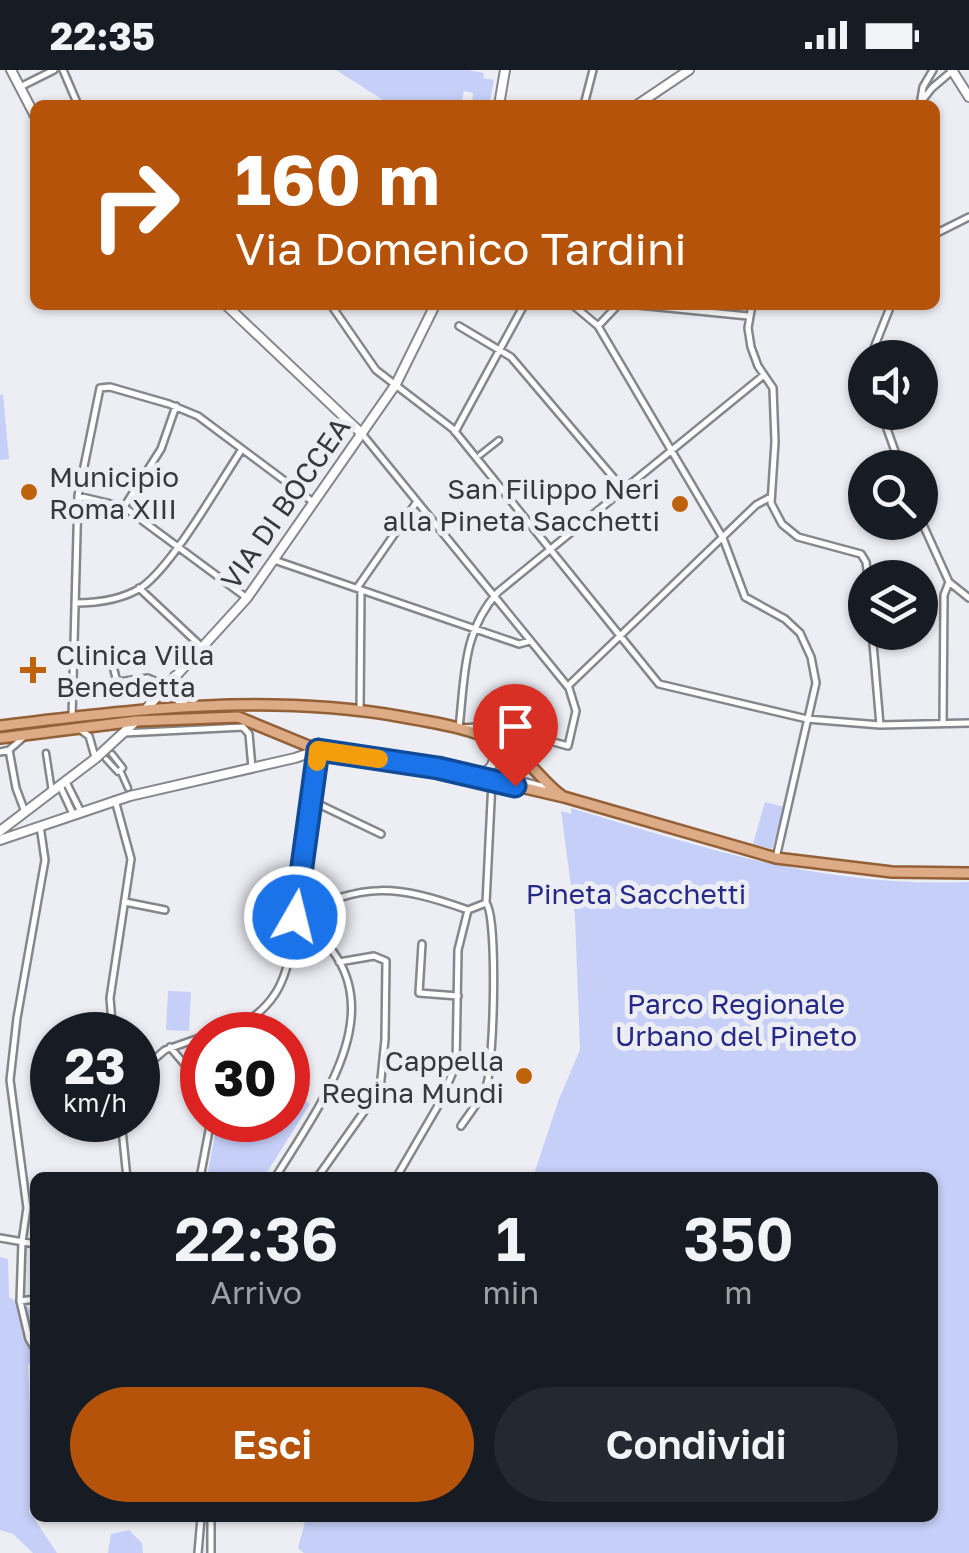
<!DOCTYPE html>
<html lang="it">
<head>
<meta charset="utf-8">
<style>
  :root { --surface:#171b24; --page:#242831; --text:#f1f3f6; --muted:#9ea1a6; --accent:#b45309 }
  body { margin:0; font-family:"Golos Text",sans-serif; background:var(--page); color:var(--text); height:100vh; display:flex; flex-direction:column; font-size:38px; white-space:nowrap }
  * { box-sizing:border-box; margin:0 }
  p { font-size:32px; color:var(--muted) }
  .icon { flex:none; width:55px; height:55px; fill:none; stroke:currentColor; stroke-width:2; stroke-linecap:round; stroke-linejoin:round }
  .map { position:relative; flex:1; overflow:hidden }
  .drawer { position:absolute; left:30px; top:1102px; width:908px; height:350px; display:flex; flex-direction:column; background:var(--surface); border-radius:15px; box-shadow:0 2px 8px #0004 }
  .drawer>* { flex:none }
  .top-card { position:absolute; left:30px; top:30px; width:910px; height:210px; border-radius:15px; box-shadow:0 2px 8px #0004; background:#b45309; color:#fff; overflow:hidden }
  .fabs { position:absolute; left:848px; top:270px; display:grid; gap:20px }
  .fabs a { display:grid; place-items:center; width:90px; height:90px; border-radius:50%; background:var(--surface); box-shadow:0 2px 8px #0004; font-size:50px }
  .speed { position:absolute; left:30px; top:942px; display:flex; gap:20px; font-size:50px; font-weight:700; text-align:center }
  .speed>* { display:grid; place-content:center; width:130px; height:130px; border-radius:50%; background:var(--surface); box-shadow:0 2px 8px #0004; line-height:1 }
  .speed small { font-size:25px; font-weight:400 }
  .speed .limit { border:15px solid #d22; background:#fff; color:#111 }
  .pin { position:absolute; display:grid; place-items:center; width:85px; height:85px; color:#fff; margin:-102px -42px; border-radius:50% 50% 50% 0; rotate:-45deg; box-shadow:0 0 10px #0007 }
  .pin .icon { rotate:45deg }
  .me { position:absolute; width:110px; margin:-55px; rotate:8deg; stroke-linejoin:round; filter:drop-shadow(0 0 8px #0008) }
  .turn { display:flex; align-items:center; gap:35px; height:210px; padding:0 40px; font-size:45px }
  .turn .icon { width:130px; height:130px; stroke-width:2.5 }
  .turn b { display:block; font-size:70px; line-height:85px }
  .eta { display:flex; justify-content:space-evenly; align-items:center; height:170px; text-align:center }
  .eta b { font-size:60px; font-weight:600; line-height:70px }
  .button { display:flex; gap:20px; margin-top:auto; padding:20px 40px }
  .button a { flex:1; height:115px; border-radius:60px; background:var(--accent); color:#fff; font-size:40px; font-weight:600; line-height:115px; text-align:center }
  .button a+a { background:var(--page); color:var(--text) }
  .status { display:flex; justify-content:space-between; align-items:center; height:70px; padding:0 50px; background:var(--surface); direction:ltr }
  .status svg { height:28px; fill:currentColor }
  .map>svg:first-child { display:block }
  .green { fill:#c5cff7 }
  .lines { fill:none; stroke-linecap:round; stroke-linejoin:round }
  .pedestrian-casing { stroke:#85878d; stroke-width:9 }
  .minor-casing { stroke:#85878d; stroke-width:10 }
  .tertiary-casing { stroke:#85878d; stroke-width:12 }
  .secondary-casing { stroke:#85878d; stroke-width:12 }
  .primary-casing { stroke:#946038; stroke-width:14 }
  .pedestrian { stroke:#fff; stroke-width:4 }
  .minor { stroke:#fff; stroke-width:5 }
  .tertiary { stroke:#fff; stroke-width:8 }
  .secondary { stroke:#fff; stroke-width:8 }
  .primary { stroke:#ddac86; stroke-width:9 }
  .route-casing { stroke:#114b97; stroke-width:25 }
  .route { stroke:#1a73e8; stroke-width:18 }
  .slow { stroke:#f59e0b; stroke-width:18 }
  .poi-dot { fill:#be630a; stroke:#eceef4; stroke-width:4 }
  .labels { text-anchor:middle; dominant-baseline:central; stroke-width:10; stroke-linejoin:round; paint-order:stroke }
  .poi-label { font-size:28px; fill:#38393c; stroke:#eceef4; text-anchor:start }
  .street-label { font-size:28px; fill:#38393c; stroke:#eceef4 }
  .park-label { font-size:28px; fill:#272987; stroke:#eceef4 }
</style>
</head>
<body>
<div class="status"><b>22:35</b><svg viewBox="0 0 49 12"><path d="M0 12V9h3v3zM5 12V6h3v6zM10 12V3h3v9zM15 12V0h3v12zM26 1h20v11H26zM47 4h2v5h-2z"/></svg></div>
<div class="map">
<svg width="969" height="1483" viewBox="0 0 969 1483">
  <rect width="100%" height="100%" fill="#eceef4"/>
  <path class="green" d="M 336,0 L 468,0 L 484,3 L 483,8 L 494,10 L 489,35 L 472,35 L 473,23 L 464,21 L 461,35 L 391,35 Z
    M 0,325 L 3,325 L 9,389 L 0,390 Z
    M 765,732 L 784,737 L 772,779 L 753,774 Z
    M 571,738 C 706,779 826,818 969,812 L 969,1483 L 304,1483 L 298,1478 L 306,1448 L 932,1448 L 932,1108 L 533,1107 L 559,1029 L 580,980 L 575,846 L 561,741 L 571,744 Z
    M 168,921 L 191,922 L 189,961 L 166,960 Z
    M 288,1021 L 310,1034 L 264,1107 L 207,1107 L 218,1050 L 248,1068 L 255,1067 L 266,1050 L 288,1050 Z
    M 0,1187 L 8,1189 L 9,1227 L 33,1241 L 35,1293 L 28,1294 L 33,1415 L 29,1441 L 57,1483 L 33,1483 L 13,1464 L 0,1460 Z
    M 129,1460 L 142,1473 L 143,1483 L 108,1483 L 111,1464 Z"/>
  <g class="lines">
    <g class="pedestrian-casing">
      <path id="pedestrian" d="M 480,385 L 499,370
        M 46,683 L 52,722
        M 112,684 L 123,698 L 120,700 L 128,718
        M 106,689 L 118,702 L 120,700"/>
    </g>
    <g class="minor-casing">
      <path id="minor" d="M 63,0 L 78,35
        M 20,17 L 54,0
        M 921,29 L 923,17 L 933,0
        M 921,32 L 932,18 L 952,1
        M 584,35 L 593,0
        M 935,164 L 969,147
        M 331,235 L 376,300 L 453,359 L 659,614 L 807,649 L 880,655 L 969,653
        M 573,235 L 598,256 L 723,468 L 745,527 L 785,549 L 800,563 L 811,587 L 816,613 L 776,788
        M 638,235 L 748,246
        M 752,235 L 748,258 L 751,277 L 758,296 L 773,318 L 775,372 L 771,433 L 782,454 L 798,467 L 861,484 L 866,492 L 868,508
        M 459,256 L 511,287 L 624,420
        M 598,256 L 618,235
        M 870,288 L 891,235
        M 881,342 L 901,398
        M 455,362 L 524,235
        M 363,365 L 569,618 L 576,641 L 568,676 L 496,656 L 459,658 C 465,607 462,562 498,522 L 764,305
        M 78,426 L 124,437 L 247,528
        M 124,437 L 161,379 L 176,336
        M 920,448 L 949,512 L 944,525 L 943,653
        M 274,490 L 519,574 L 530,571
        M 949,512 L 969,528
        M 139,518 L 203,578
        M 357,518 L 416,433
        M 75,533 C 98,533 122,530 142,517 C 173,495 219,414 242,379
        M 872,562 L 880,655
        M 114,600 L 117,612 L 148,608 L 166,616
        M 568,616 L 756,435 L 769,428
        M 360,640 L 361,520
        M 72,647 L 78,426 L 100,318 L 110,317 L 169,334 L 198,346 L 313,432
        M 79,659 L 89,666 L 95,687
        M 124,663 L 243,657 L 249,664 L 252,698
        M 9,680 L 16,718 L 25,742
        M 0,682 L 9,680 L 26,665
        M 66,712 L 81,742
        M 60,716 L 73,744
        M 310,730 L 381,764
        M 125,832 L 165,840
        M 295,847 C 364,811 397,815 468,840 L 486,833
        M 422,874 L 419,923 L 458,926
        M 113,965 L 110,928 L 131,789 L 115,730
        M 211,965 C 238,958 259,948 275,924 C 295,894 297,832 302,796 C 307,757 313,719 318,680
        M 170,977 L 202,1015
        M 138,1003 L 165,980 L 202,967
        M 121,1050 L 127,1108
        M 461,1056 C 469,1044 480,1031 486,1017 C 494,997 498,846 486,833 L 492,711 L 499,705 L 549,718
        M 200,1108 L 211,1050
        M 275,1108 C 325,1027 408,920 295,847
        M 317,1108 L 380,1019 L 385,969 L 386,891 L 374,886 L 339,892
        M 396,1108 L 439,1034 L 456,995 L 458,880 L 468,840
        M 0,1168 L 35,1174
        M 20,1231 L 35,1229
        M 35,1279 L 29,1269 L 20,1231 L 22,1172 L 27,1138 L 10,1010 L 17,948 L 45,790 L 40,756
        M 198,1483 L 201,1448
        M 211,1483 L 211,1448"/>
    </g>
    <g class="tertiary-casing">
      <path id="tertiary" d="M 11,0 L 35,46
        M 637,35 L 689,0
        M 226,235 L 361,363
        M 476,705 C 497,701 497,685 489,668
        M 0,761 L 96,688 L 136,651
        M 0,770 L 130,726 L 295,688 L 318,680"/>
    </g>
    <g class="secondary-casing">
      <path id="secondary" d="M 952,0 L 969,27
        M 499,35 L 505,0
        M 175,606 L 175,626 L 185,636
        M 145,640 L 247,528 L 396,314 L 435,235"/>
    </g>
    <g class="primary-casing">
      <path id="primary" d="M 0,656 C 133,639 269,623 403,647 C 438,653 473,659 505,675 C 528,687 541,711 562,726
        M 0,668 L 136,651 L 238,647 L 318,680 L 438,698 L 564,727 L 776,788 L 892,802 L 969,803"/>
    </g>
    <use href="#pedestrian" class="pedestrian"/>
    <use href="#minor" class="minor"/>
    <use href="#tertiary" class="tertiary"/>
    <use href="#secondary" class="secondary"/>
    <use href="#primary" class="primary"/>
  </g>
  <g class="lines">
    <g class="route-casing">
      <path id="route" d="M 295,847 L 318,680 L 438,698 L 515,716"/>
    </g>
    <use href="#route" class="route"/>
    <path class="slow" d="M 317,692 L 318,680 L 379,689"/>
  </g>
  <g class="poi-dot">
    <circle cx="29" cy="422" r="10"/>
    <circle cx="680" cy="434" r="10"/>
    <path d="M28 585h10v10h10v10h-10v10h-10v-10h-10v-10h10z"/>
    <circle cx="524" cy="1006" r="10"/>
  </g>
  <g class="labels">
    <g class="poi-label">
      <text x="49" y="406">Municipio<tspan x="49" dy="32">Roma XIII</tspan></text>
      <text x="660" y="418" text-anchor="end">San Filippo Neri<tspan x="660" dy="32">alla Pineta Sacchetti</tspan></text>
      <text x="56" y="584">Clinica Villa<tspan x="56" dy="32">Benedetta</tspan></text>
      <text x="504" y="990" text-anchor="end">Cappella<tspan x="504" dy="32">Regina Mundi</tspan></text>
    </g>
    <g class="street-label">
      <text transform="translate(285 433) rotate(-55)">VIA DI BOCCEA</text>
    </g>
    <g class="park-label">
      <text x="636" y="823">Pineta Sacchetti</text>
      <text x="736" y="933">Parco Regionale<tspan x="736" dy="32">Urbano del Pineto</tspan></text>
    </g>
  </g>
</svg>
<div class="fabs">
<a><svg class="icon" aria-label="sound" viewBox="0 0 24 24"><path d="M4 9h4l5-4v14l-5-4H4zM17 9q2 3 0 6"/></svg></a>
<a><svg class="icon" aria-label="search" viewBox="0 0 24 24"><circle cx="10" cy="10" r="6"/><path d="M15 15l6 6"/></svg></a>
<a><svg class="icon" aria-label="layers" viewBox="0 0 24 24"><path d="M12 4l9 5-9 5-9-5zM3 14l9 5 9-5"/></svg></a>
</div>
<div class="speed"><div>23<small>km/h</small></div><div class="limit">30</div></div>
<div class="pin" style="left:515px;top:716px;background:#d93025"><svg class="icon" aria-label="arrive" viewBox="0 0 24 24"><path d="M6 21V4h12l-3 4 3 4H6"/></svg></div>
<svg class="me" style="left:295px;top:847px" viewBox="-20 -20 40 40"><circle r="17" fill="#1a73e8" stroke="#fff" stroke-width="3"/><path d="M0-11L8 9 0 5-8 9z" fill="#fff"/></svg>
<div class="top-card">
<div class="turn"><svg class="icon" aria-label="right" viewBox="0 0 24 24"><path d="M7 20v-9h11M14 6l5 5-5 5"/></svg><div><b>160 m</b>Via Domenico Tardini</div></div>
</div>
<section class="drawer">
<div class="eta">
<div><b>22:36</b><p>Arrivo</p></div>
<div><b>1</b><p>min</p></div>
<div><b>350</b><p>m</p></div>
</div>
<div class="button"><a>Esci</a><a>Condividi</a></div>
</section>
</div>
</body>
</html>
